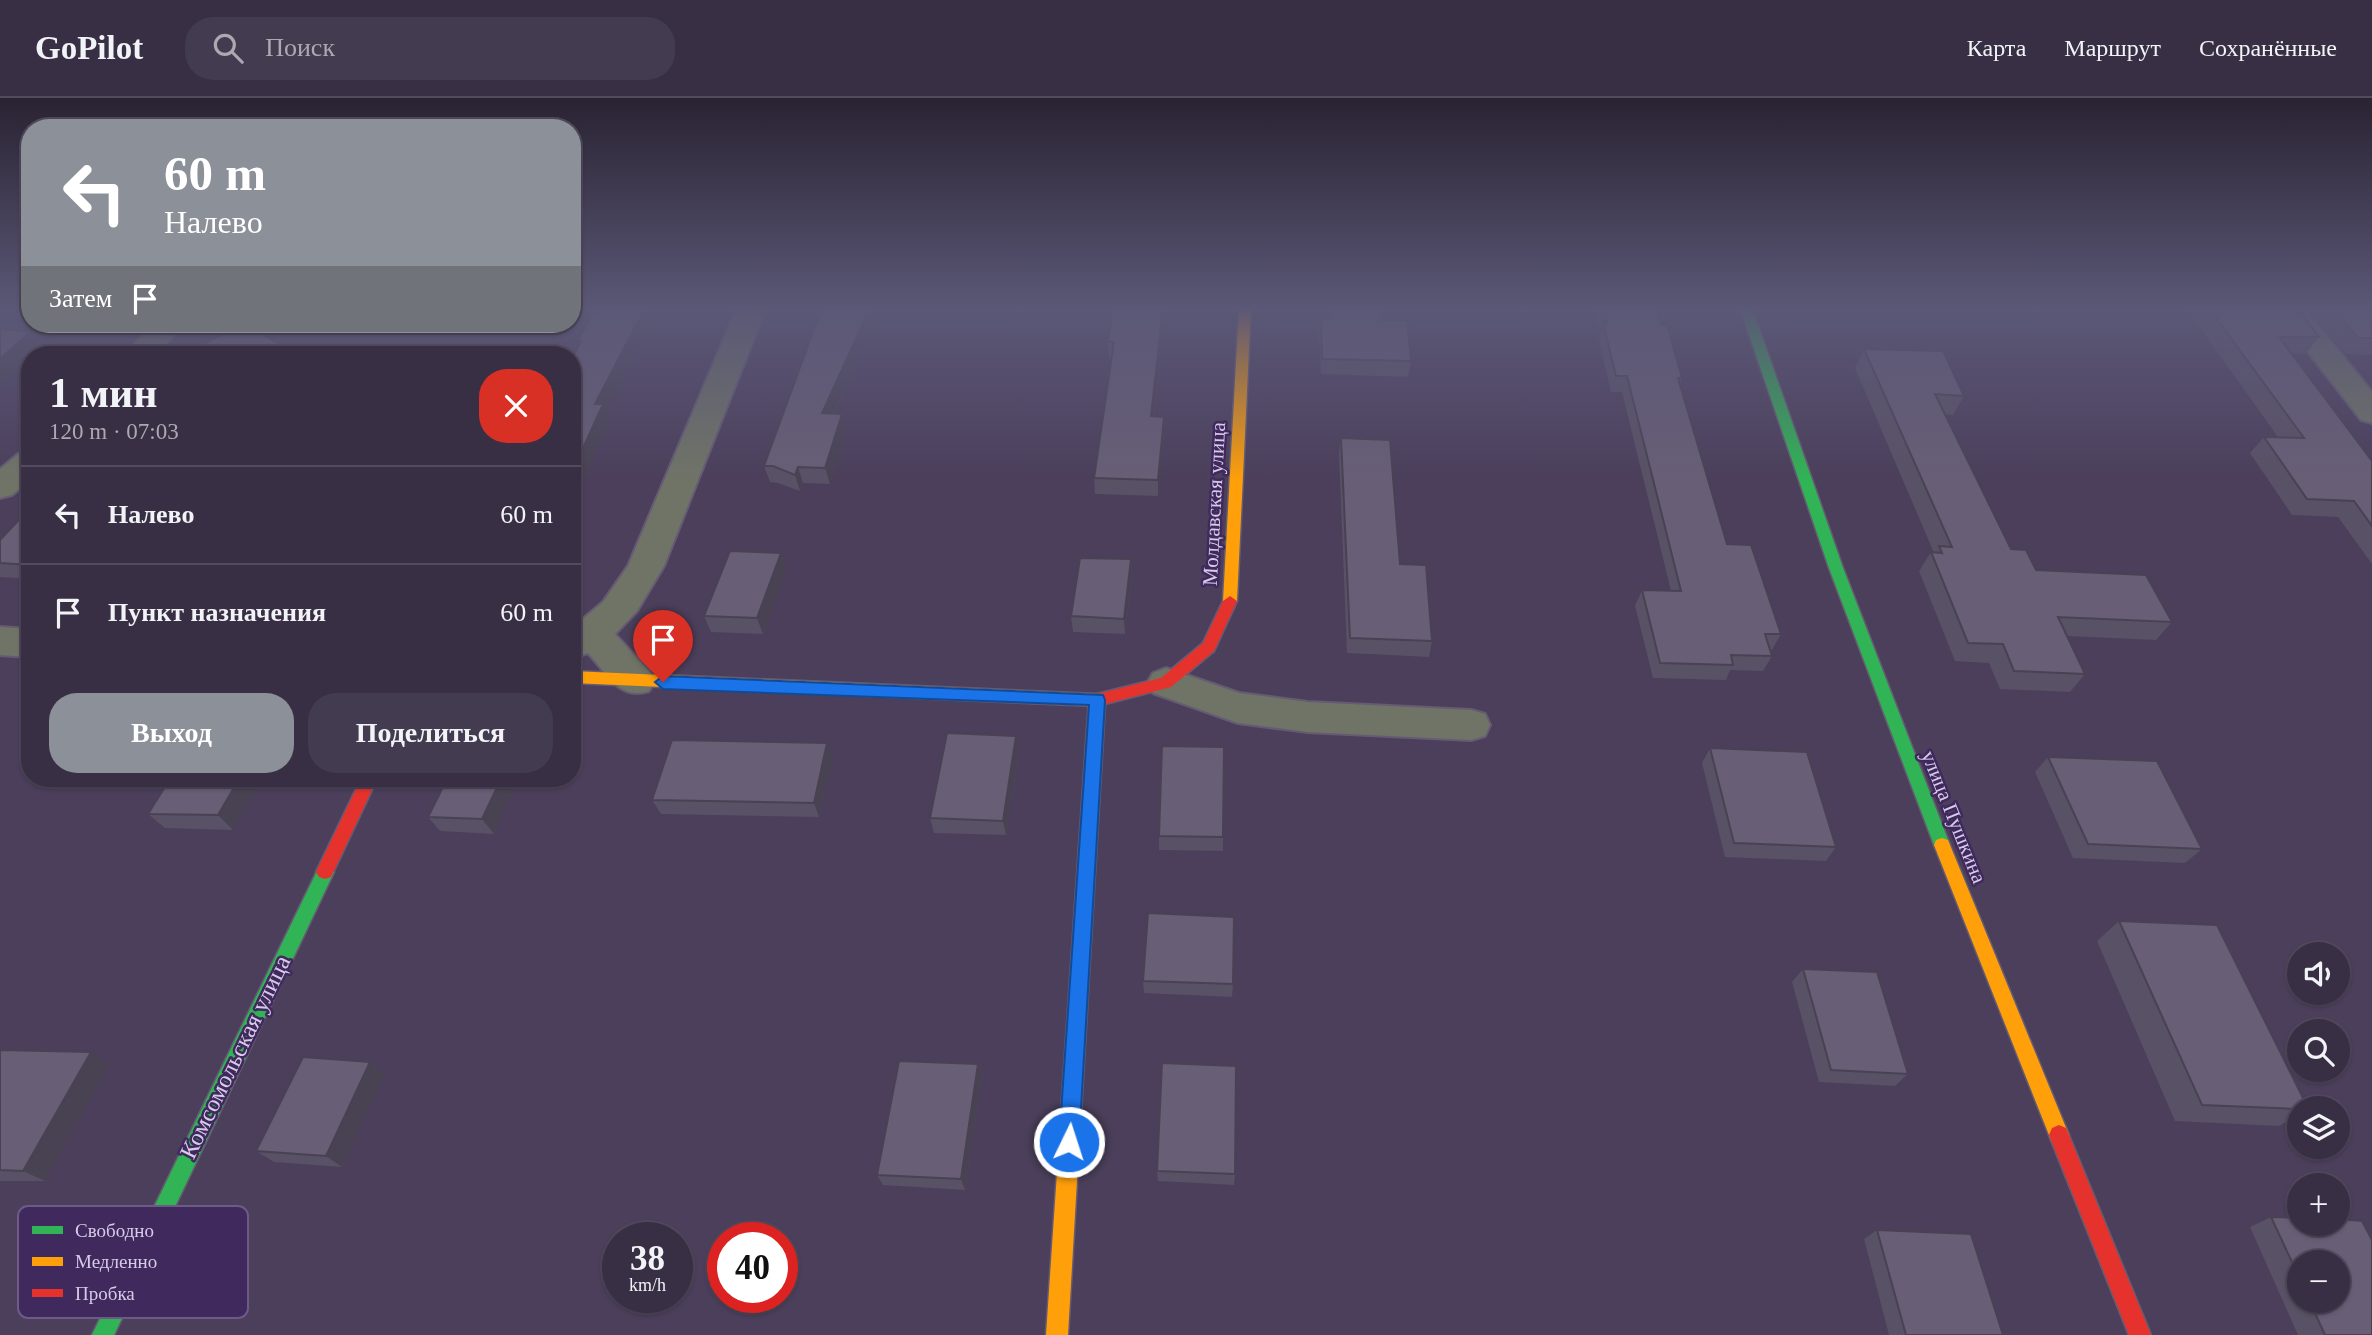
<!DOCTYPE html>
<html lang="ru">
<head>
<meta charset="utf-8">
<style>
  :root { --surface:#382f44; --page:#433b4f; --text:#f1f3f6; --muted:#aba9b2; --line:#524a5d; --accent:#8c9099 }
  body { margin:0; font-family:Georgia,serif; background:var(--page); color:var(--text); height:100vh; display:flex; flex-direction:column; font-size:26px; white-space:nowrap }
  * { box-sizing:border-box; margin:0 }
  p { font-size:23px; color:var(--muted) }
  .icon { flex:none; width:38px; height:38px; fill:none; stroke:currentColor; stroke-width:2; stroke-linecap:round; stroke-linejoin:round }
  .map { position:relative; flex:1; overflow:hidden }
  .sheet { position:absolute; left:21px; top:248px; width:560px; height:441px; display:flex; flex-direction:column; background:var(--surface); border-radius:28px; box-shadow:0 2px 5px #0004,0 0 0 2px var(--line) }
  .sheet>* { flex:none }
  .banner { position:absolute; left:21px; top:21px; width:560px; height:214px; border-radius:28px; box-shadow:0 2px 5px #0004,0 0 0 2px var(--line); background:#8c9099; color:#fff; overflow:hidden }
  .tools { position:absolute; left:2287px; top:844px; display:grid; gap:14px }
  .tools a { display:grid; place-items:center; width:63px; height:63px; border-radius:50%; background:var(--surface); box-shadow:0 2px 5px #0004,0 0 0 2px var(--line); font-size:35px }
  .speed { position:absolute; left:602px; top:1124px; display:flex; gap:14px; font-size:35px; font-weight:700; text-align:center }
  .speed>* { display:grid; place-content:center; width:91px; height:91px; border-radius:50%; background:var(--surface); box-shadow:0 2px 5px #0004,0 0 0 2px var(--line); line-height:1 }
  .speed small { font-size:18px; font-weight:400 }
  .speed .limit { border:10px solid #d22; background:#fff; color:#111 }
  .pin { position:absolute; display:grid; place-items:center; width:60px; height:60px; color:#fff; margin:-72px -30px; border-radius:50% 50% 50% 0; rotate:-45deg; box-shadow:0 0 7px #0007 }
  .pin .icon { rotate:45deg }
  .me { position:absolute; width:77px; margin:-38px; rotate:4deg; stroke-linejoin:round; filter:drop-shadow(0 0 5px #0008) }
  .turn { display:flex; align-items:center; gap:24px; height:147px; padding:0 28px; font-size:32px }
  .turn .icon { width:91px; height:91px; stroke-width:2.5 }
  .turn b { display:block; font-size:49px; line-height:60px }
  .then { display:flex; align-items:center; height:66px; padding:0 28px; background:#0003; gap:14px; font-size:26px }
  .round { display:grid; place-items:center; flex:none; width:74px; height:74px; border-radius:28px; background:var(--page) }
  .summary { display:flex; align-items:center; justify-content:space-between; height:119px; padding:0 28px }
  h1 { font-size:42px; font-weight:600; line-height:52px }
  .button { display:flex; gap:14px; margin-top:auto; padding:14px 28px }
  .button a { flex:1; height:80px; border-radius:28px; background:var(--accent); color:#fff; font-size:28px; font-weight:600; line-height:80px; text-align:center }
  .button a+a { background:var(--page); color:var(--text) }
  ul { padding:0; list-style:none }
  li { display:flex; align-items:center; gap:21px; height:98px; padding:0 28px; border-top:2px solid var(--line) }
  li div { flex:1 }
  li b { display:block; font-size:26px }
  li em { font-style:normal }
  header { display:flex; align-items:center; gap:42px; box-sizing:border-box; height:98px; padding:0 35px; background:var(--surface); border-bottom:2px solid var(--line) }
  header strong { font-size:33px }
  nav { display:flex; gap:38px; margin-inline-start:auto; font-size:24px }
  .search { width:490px; height:63px; background:var(--page); display:flex; align-items:center; gap:18px; box-sizing:border-box; padding:0 24px; border-radius:28px; color:var(--muted); font-size:26px }
  .map>svg:first-child { display:block }
  .lines { fill:none; stroke-linecap:round; stroke-linejoin:round }
  .street-casing { stroke:#655b72; stroke-width:4 }
  .fast-casing { stroke:#655b72; stroke-width:3 }
  .slow-casing { stroke:#655b72; stroke-width:3 }
  .jam-casing { stroke:#655b72; stroke-width:3 }
  .street { fill:#707467; fill-rule:evenodd }
  .fast { fill:#30b455; fill-rule:evenodd }
  .slow { fill:#ff9f0a; fill-rule:evenodd }
  .jam { fill:#e5322d; fill-rule:evenodd }
  .wall { fill:#595165; fill-rule:evenodd }
  .shaded-wall { fill:#494253 }
  .building { fill:#685e76; stroke:#494253; stroke-width:2 }
  .route { fill:#1a73e8; stroke:#114b97; stroke-width:2 }
  .labels { text-anchor:middle; dominant-baseline:central; stroke-width:5; stroke-linejoin:round; paint-order:stroke }
  .street-label { font-size:21px; fill:#d7cbea; stroke:#40295c }
  .near-street-label { font-size:24px; fill:#d7cbea; stroke:#40295c }
  .key { fill:#40295c; stroke:#6d5a87; stroke-width:2 }
  .key-label { font-size:19px; fill:#d7cbea }
</style>
</head>
<body>
<header>
<strong>GoPilot</strong>
<div class="search"><svg class="icon" aria-label="search" viewBox="0 0 24 24"><circle cx="10" cy="10" r="6"/><path d="M15 15l6 6"/></svg>Поиск</div>
<nav><a>Карта</a><a>Маршрут</a><a>Сохранённые</a></nav>
</header>
<div class="map">
<svg width="2372" height="1237" viewBox="0 0 2372 1237">
  <rect width="100%" height="100%" fill="#4b3f5b"/>
  <g class="lines">
    <g class="street-casing">
      <path id="street" d="M 737,210 L 766,210 L 664,468 L 637,513 L 615,536 L 649,573 L 655,583 L 649,593 C 619,603 607,575 588,555 L 572,561 L 572,530 L 603,504 L 628,468 Z
        M 2274,210 L 2304,210 L 2372,294 L 2372,325 L 2361,322 Z
        M 153,226 L 184,226 L 156,257 L 124,257 Z
        M 30,353 L 30,382 L 12,397 L 0,400 L 0,371 L 18,356 Z
        M 0,529 L 30,531 L 30,559 L 0,557 Z
        M 1166,570 L 1239,595 L 1308,604 L 1471,612 L 1485,616 L 1490,627 L 1485,638 L 1471,642 L 1308,634 L 1238,625 L 1153,595 L 1147,585 L 1153,575 Z"/>
    </g>
    <g class="fast-casing">
      <path id="fast" d="M 1740,210 L 1752,210 L 1843,470 L 1950,747 L 1948,752 L 1942,754 L 1936,752 L 1934,747 L 1829,470 Z
        M 325,767 L 331,769 L 334,774 L 114,1237 L 92,1237 L 319,769 Z"/>
    </g>
    <g class="slow-casing">
      <path id="slow" d="M 1239,210 L 1251,210 L 1237,503 L 1230,508 L 1223,503 Z
        M 572,573 L 1097,596 L 1103,598 L 1105,602 L 1103,606 L 1097,608 L 572,585 Z
        M 1942,740 L 1948,742 L 1950,747 L 2069,1037 L 2066,1044 L 2059,1047 L 2052,1044 L 2049,1037 L 1934,747 L 1936,742 Z
        M 1084,800 L 1090,803 L 1093,808 L 1068,1237 L 1046,1237 L 1075,808 L 1078,803 Z"/>
    </g>
    <g class="jam-casing">
      <path id="jam" d="M 1230,498 L 1237,503 L 1214,553 L 1171,589 L 1105,606 L 1093,808 L 1090,813 L 1084,816 L 1078,813 L 1075,808 L 1089,602 L 1091,598 L 1097,596 L 1161,580 L 1203,545 L 1223,503 Z
        M 361,681 L 377,681 L 331,779 L 325,781 L 319,779 L 316,774 Z
        M 2059,1027 L 2066,1030 L 2151,1237 L 2129,1237 L 2049,1037 L 2052,1030 Z"/>
    </g>
    <use href="#street" class="street"/>
    <use href="#fast" class="fast"/>
    <use href="#slow" class="slow"/>
    <use href="#jam" class="jam"/>
  </g>
  <path class="wall" d="M 596,210 L 607,314 L 610,322 L 583,384 L 572,384 L 572,260 L 579,246 L 578,242 Z
    M 824,210 L 874,210 L 876,220 L 834,316 L 842,316 L 846,332 L 830,386 L 803,385 L 800,393 L 778,385 L 770,384 L 764,368 Z
    M 1594,210 L 1656,210 L 1661,227 L 1682,280 L 1680,287 L 1727,446 L 1781,536 L 1772,552 L 1770,552 L 1772,558 L 1763,573 L 1730,572 L 1726,582 L 1653,580 L 1635,508 L 1642,492 L 1671,493 L 1622,294 L 1611,294 L 1599,241 L 1601,234 Z
    M 2186,210 L 2297,210 L 2319,239 L 2306,256 L 2291,255 L 2372,363 L 2372,466 L 2338,419 L 2292,417 L 2250,355 L 2264,339 L 2278,339 Z
    M 2308,210 L 2372,210 L 2372,257 L 2345,256 Z
    M 1165,215 L 1154,318 L 1164,319 L 1165,335 L 1158,398 L 1095,396 L 1094,380 L 1111,260 L 1109,260 L 1108,244 Z
    M 1321,220 L 1382,222 L 1411,263 L 1408,279 L 1321,276 L 1319,235 Z
    M 1864,251 L 1964,298 L 1953,317 L 1945,316 L 2011,451 L 2036,472 L 2172,524 L 2156,542 L 2067,538 L 2085,576 L 2070,594 L 2000,591 L 1989,565 L 1955,563 L 1919,473 L 1931,454 L 1934,455 L 1855,270 Z
    M 1341,340 L 1400,466 L 1432,543 L 1429,559 L 1347,555 L 1339,356 Z
    M 30,410 L 30,481 L 0,479 L 0,442 Z
    M 781,455 L 786,471 L 763,536 L 711,534 L 704,518 Z
    M 1131,461 L 1132,477 L 1125,536 L 1073,534 L 1071,518 Z
    M 1016,638 L 1019,653 L 1006,737 L 934,735 L 930,720 Z
    M 1710,650 L 1836,749 L 1826,763 L 1725,759 L 1702,665 Z
    M 2048,659 L 2202,751 L 2185,765 L 2073,760 L 2035,674 Z
    M 833,660 L 819,719 L 661,716 L 652,702 Z
    M 170,681 L 262,681 L 233,732 L 165,730 L 148,716 Z
    M 447,681 L 518,681 L 494,736 L 440,733 L 428,719 Z
    M 1159,738 L 1223,739 L 1223,753 L 1159,752 Z
    M 2119,823 L 2300,1010 L 2300,1016 L 2279,1028 L 2175,1023 L 2097,843 Z
    M 1803,871 L 1908,976 L 1895,988 L 1819,984 L 1792,884 Z
    M 1143,883 L 1233,886 L 1232,899 L 1144,895 Z
    M 0,952 L 110,966 L 45,1083 L 0,1083 Z
    M 370,964 L 385,976 L 342,1069 L 274,1064 L 256,1053 Z
    M 978,966 L 982,978 L 965,1092 L 883,1087 L 877,1077 Z
    M 1157,1073 L 1235,1076 L 1234,1087 L 1158,1083 Z
    M 2271,1119 L 2372,1237 L 2298,1237 L 2250,1129 ZM 2300,1164 L 2338,1202 L 2300,1202 Z
    M 1877,1132 L 2003,1237 L 1889,1237 L 1864,1141 Z"/>
  <path class="shaded-wall" d="M 645,210 L 660,210 L 607,314 L 610,322 L 583,384 L 575,368 L 595,306 Z
    M 870,210 L 874,210 L 876,220 L 827,331 L 822,315 Z
    M 1163,210 L 1165,210 L 1165,215 L 1152,335 L 1151,318 Z
    M 31,233 L 44,249 L 35,257 L 30,257 L 30,262 L 1,290 L 0,289 L 0,261 Z
    M 842,316 L 846,332 L 830,386 L 825,370 Z
    M 1164,319 L 1165,335 L 1158,398 L 1158,382 Z
    M 798,369 L 803,385 L 800,393 L 795,377 Z
    M 781,455 L 786,471 L 763,536 L 757,520 Z
    M 1131,461 L 1132,477 L 1125,536 L 1124,521 Z
    M 1016,638 L 1019,653 L 1006,737 L 1003,723 Z
    M 827,645 L 833,660 L 819,719 L 814,705 Z
    M 239,681 L 262,681 L 233,732 L 218,717 Z
    M 501,681 L 518,681 L 494,736 L 482,721 Z
    M 91,954 L 110,966 L 45,1083 L 23,1073 Z
    M 370,964 L 385,976 L 342,1069 L 326,1058 Z
    M 978,966 L 982,978 L 965,1092 L 961,1081 Z"/>
  <path class="building" d="M 596,210 L 645,210 L 595,306 L 603,306 L 575,368 L 572,368 L 572,260 L 581,243 L 578,242 Z
    M 824,210 L 870,210 L 822,315 L 842,316 L 825,370 L 798,369 L 795,377 L 773,368 L 764,368 L 817,223 Z
    M 1113,210 L 1163,210 L 1151,318 L 1164,319 L 1158,382 L 1094,380 L 1114,244 L 1108,244 Z
    M 1332,210 L 1382,210 L 1382,222 L 1407,222 L 1411,263 L 1322,261 L 1321,220 L 1331,220 Z
    M 1603,210 L 1656,210 L 1661,227 L 1667,227 L 1682,280 L 1678,280 L 1727,446 L 1751,447 L 1781,536 L 1765,536 L 1772,558 L 1731,557 L 1733,567 L 1660,565 L 1642,492 L 1681,493 L 1627,278 L 1616,278 L 1603,225 L 1607,225 Z
    M 2209,210 L 2297,210 L 2319,239 L 2280,239 L 2282,243 L 2372,363 L 2372,428 L 2354,403 L 2307,401 L 2264,339 L 2304,340 Z
    M 2334,210 L 2372,210 L 2372,240 L 2358,240 Z
    M 242,226 L 245,226 L 297,257 L 182,257 Z
    M 0,231 L 31,233 L 0,261 Z
    M 1864,251 L 1943,253 L 1964,298 L 1935,296 L 2011,451 L 2026,452 L 2036,472 L 2146,477 L 2172,524 L 2058,519 L 2085,576 L 2014,573 L 2003,546 L 1968,545 L 1931,454 L 1942,455 L 1939,448 L 1952,449 Z
    M 1341,340 L 1390,342 L 1400,466 L 1426,467 L 1432,543 L 1350,540 Z
    M 30,410 L 30,467 L 0,465 L 0,442 Z
    M 730,453 L 781,455 L 757,520 L 704,518 Z
    M 1080,460 L 1131,461 L 1124,521 L 1071,518 Z
    M 947,635 L 1016,638 L 1003,723 L 930,720 Z
    M 672,642 L 827,645 L 814,705 L 652,702 Z
    M 1162,648 L 1224,649 L 1223,739 L 1159,738 Z
    M 1710,650 L 1807,654 L 1836,749 L 1734,745 Z
    M 2048,659 L 2157,663 L 2202,751 L 2088,746 Z
    M 170,681 L 239,681 L 218,717 L 148,716 Z
    M 447,681 L 501,681 L 482,721 L 428,719 Z
    M 1148,815 L 1234,819 L 1233,886 L 1143,883 Z
    M 2119,823 L 2217,827 L 2308,1010 L 2300,1010 L 2300,1011 L 2202,1007 Z
    M 1803,871 L 1877,874 L 1908,976 L 1831,972 Z
    M 0,952 L 91,954 L 23,1073 L 0,1072 Z
    M 303,959 L 370,964 L 326,1058 L 256,1053 Z
    M 899,963 L 978,966 L 961,1081 L 877,1077 Z
    M 1162,965 L 1236,968 L 1235,1076 L 1157,1073 Z
    M 2271,1119 L 2300,1120 L 2300,1125 L 2338,1125 L 2338,1121 L 2362,1123 L 2372,1142 L 2372,1237 L 2325,1237 L 2309,1202 L 2338,1202 L 2338,1164 L 2300,1164 L 2300,1181 Z
    M 1877,1132 L 1971,1136 L 2003,1237 L 1906,1237 Z"/>
  <linearGradient id="sky" x2="0" y2="1"><stop stop-color="#292332"/><stop offset="0.55" stop-color="#5b5877"/><stop offset="1" stop-color="#5b5877" stop-opacity="0"/></linearGradient>
  <rect width="2372" height="383" fill="url(#sky)"/>
  <path class="route" d="M 663,578 L 1103,597 L 1105,602 L 1079,1044 L 1076,1051 L 1069,1054 L 1062,1051 L 1059,1044 L 1089,607 L 663,591 L 655,584 Z"/>
  <g class="labels">
    <g class="street-label">
      <text transform="translate(1214 406) rotate(-87)">Молдавская улица</text>
      <text transform="translate(1954 719) rotate(68)">улица Пушкина</text>
    </g>
    <g class="near-street-label">
      <text transform="translate(235 959) rotate(-64)">Комсомольская улица</text>
    </g>
  </g>
  <rect x="18" y="1108" width="230" height="112" rx="10" class="key"/>
  <rect x="32" y="1128" width="31" height="8" fill="#30b455"/>
  <rect x="32" y="1159" width="31" height="9" fill="#ff9f0a"/>
  <rect x="32" y="1191" width="31" height="8" fill="#e5322d"/>
  <g class="key-label">
    <text x="75" y="1139">Свободно</text>
    <text x="75" y="1170">Медленно</text>
    <text x="75" y="1202">Пробка</text>
  </g>
</svg>
<div class="tools">
<a><svg class="icon" aria-label="sound" viewBox="0 0 24 24"><path d="M4 9h4l5-4v14l-5-4H4zM17 9q2 3 0 6"/></svg></a>
<a><svg class="icon" aria-label="search" viewBox="0 0 24 24"><circle cx="10" cy="10" r="6"/><path d="M15 15l6 6"/></svg></a>
<a><svg class="icon" aria-label="layers" viewBox="0 0 24 24"><path d="M12 4l9 5-9 5-9-5zM3 14l9 5 9-5"/></svg></a>
<a>+</a>
<a>−</a>
</div>
<div class="speed"><div>38<small>km/h</small></div><div class="limit">40</div></div>
<div class="pin" style="left:663px;top:584px;background:#d93025"><svg class="icon" aria-label="arrive" viewBox="0 0 24 24"><path d="M6 21V4h12l-3 4 3 4H6"/></svg></div>
<svg class="me" style="left:1069px;top:1044px" viewBox="-20 -20 40 40"><circle r="17" fill="#1a73e8" stroke="#fff" stroke-width="3"/><path d="M0-11L8 9 0 5-8 9z" fill="#fff"/></svg>
<div class="banner">
<div class="turn"><svg class="icon" aria-label="left" viewBox="0 0 24 24"><path d="M17 20v-9H6M10 6l-5 5 5 5"/></svg><div><b>60 m</b>Налево</div></div>
<div class="then">Затем<svg class="icon" aria-label="arrive" viewBox="0 0 24 24"><path d="M6 21V4h12l-3 4 3 4H6"/></svg></div>
</div>
<section class="sheet">
<div class="summary"><div><h1>1 мин</h1><p>120 m · 07:03</p></div><a class="round" style="background:#d93025;color:#fff"><svg class="icon" aria-label="close" viewBox="0 0 24 24"><path d="M6 6l12 12M18 6L6 18"/></svg></a></div>
<ul>
<li><svg class="icon" aria-label="left" viewBox="0 0 24 24"><path d="M17 20v-9H6M10 6l-5 5 5 5"/></svg><div><b>Налево</b></div><em>60 m</em></li>
<li><svg class="icon" aria-label="arrive" viewBox="0 0 24 24"><path d="M6 21V4h12l-3 4 3 4H6"/></svg><div><b>Пункт назначения</b></div><em>60 m</em></li>
</ul>
<div class="button"><a>Выход</a><a>Поделиться</a></div>
</section>
</div>
</body>
</html>
